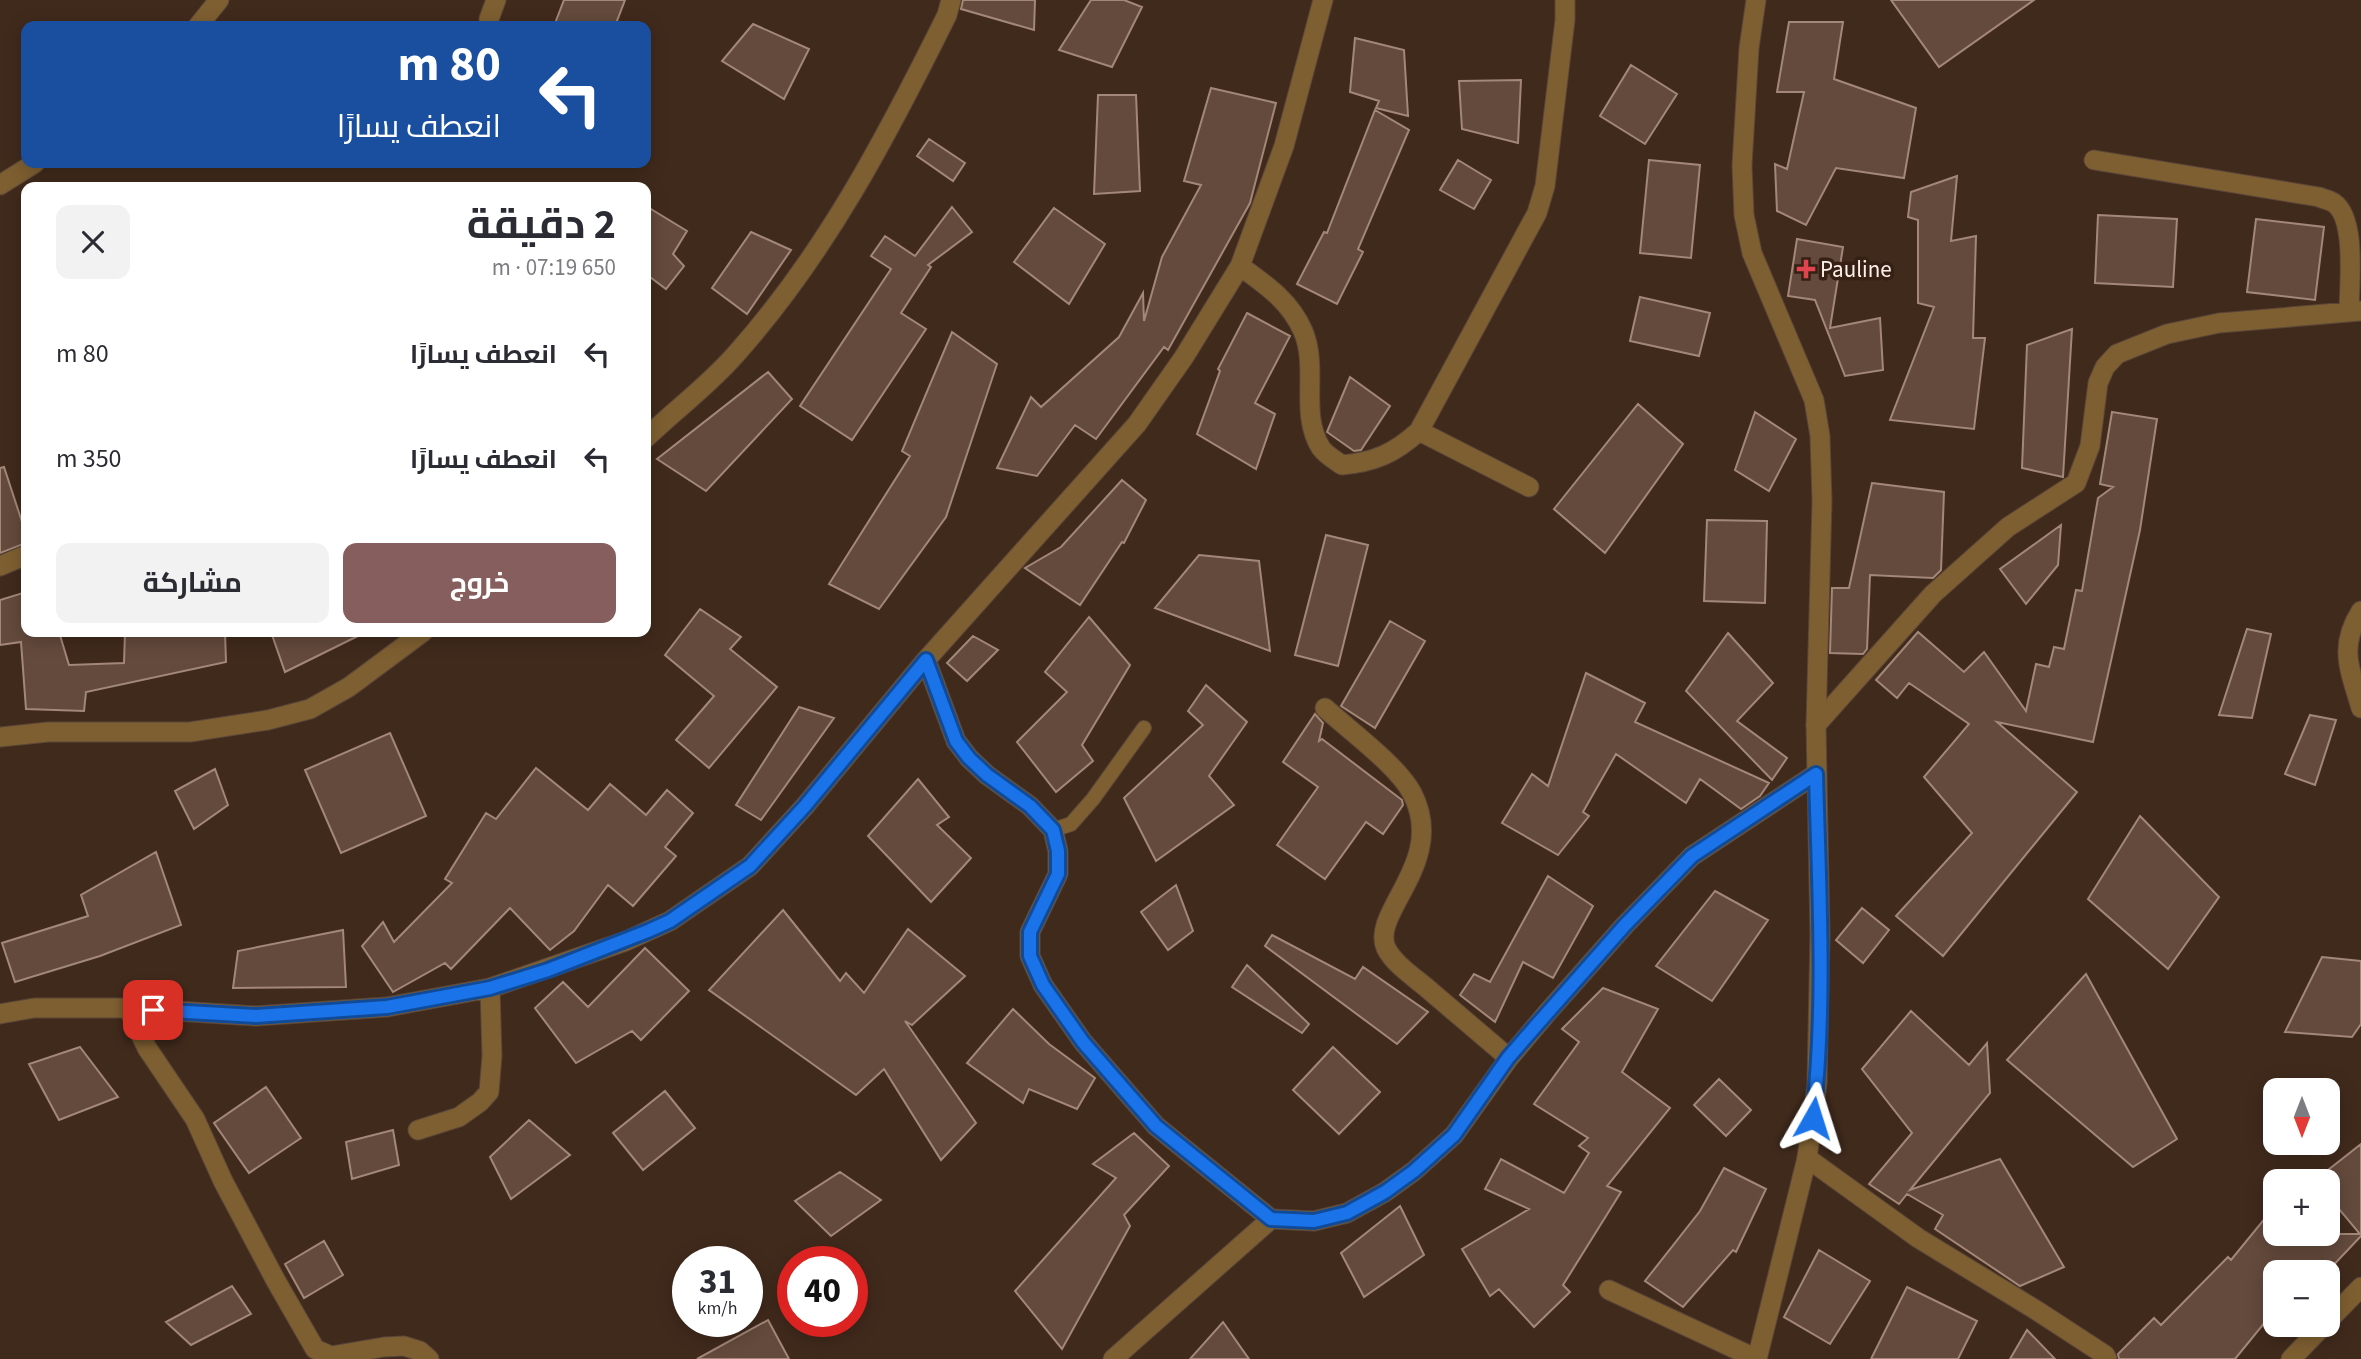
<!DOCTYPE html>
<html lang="ar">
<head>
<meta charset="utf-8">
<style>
  :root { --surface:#fff; --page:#f2f2f3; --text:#2b2b33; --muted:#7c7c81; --accent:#865e5d }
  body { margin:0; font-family:"Source Sans 3",Cairo,sans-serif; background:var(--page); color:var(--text); direction:rtl; height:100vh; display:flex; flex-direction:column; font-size:26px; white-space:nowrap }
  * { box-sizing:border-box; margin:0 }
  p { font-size:23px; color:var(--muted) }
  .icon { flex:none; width:38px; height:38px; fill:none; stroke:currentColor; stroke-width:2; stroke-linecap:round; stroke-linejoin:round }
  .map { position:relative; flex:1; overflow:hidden; direction:ltr }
  .sheet { position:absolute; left:21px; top:182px; width:630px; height:455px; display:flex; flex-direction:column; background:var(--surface); border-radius:14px; box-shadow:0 4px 18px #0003; direction:rtl }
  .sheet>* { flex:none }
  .banner { position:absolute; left:21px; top:21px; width:630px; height:147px; border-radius:14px; box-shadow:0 4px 18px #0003; direction:rtl; background:#1a4fa0; color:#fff; overflow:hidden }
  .needle { width:46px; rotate:180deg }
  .buttons { position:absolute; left:2263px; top:1078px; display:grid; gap:14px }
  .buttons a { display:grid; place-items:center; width:77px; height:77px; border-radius:14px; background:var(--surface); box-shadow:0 4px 18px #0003; font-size:35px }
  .speed { position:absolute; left:672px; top:1246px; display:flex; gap:14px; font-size:35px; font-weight:700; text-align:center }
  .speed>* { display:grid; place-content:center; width:91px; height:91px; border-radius:50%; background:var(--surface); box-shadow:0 4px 18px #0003; line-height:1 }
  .speed small { font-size:18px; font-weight:400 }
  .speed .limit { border:10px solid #d22; background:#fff; color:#111 }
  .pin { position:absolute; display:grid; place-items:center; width:60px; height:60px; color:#fff; margin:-30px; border-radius:14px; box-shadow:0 4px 10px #0006 }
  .me { position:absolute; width:77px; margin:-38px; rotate:6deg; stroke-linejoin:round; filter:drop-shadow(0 0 5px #0008) }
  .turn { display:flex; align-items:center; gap:24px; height:147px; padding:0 35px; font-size:32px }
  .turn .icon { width:91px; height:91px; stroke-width:2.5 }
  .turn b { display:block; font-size:49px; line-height:60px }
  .round { display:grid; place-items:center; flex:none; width:74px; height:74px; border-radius:14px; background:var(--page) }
  .headline { display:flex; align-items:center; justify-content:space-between; height:119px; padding:0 35px }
  h1 { font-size:42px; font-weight:700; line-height:52px }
  .button { display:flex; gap:14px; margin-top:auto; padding:14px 35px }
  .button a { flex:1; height:80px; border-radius:14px; background:var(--accent); color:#fff; font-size:28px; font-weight:700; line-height:80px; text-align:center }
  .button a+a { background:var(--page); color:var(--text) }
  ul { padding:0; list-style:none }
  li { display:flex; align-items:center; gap:21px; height:105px; padding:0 35px }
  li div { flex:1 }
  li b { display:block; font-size:26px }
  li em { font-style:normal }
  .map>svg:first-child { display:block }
  .building { fill:#634a3c; stroke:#a38778; stroke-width:2 }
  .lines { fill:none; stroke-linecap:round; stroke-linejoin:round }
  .service-casing { stroke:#5a4639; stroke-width:16 }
  .minor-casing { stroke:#5a4639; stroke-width:21 }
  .tertiary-casing { stroke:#5a4639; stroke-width:21 }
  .service { stroke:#7e5f31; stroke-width:14 }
  .minor { stroke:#7e5f31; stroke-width:19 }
  .tertiary { stroke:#7e5f31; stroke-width:19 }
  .route-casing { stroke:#114b97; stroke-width:18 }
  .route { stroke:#1a73e8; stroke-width:12 }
  .health-dot { fill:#e0444e; stroke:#362013; stroke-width:2.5 }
  .labels { text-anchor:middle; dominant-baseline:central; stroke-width:7; stroke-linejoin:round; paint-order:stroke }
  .poi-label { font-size:23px; fill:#fdf0ea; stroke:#362013; text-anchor:start }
</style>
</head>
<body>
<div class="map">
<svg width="2361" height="1359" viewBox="0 0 2361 1359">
  <rect width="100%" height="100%" fill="#402a1c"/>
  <path class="building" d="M 564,0 L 625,0 L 615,26 L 554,26 Z
    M 963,0 L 1035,0 L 1034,30 L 961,9 Z
    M 1091,0 L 1124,0 L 1142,7 L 1112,67 L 1059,50 Z
    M 1891,0 L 2034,0 L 1939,67 Z
    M 1789,22 L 1843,22 L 1834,79 L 1916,108 L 1904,178 L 1836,168 L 1806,225 L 1777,211 L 1775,164 L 1787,169 L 1804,92 L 1777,92 Z
    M 753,24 L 809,49 L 784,99 L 722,61 Z
    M 1355,38 L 1404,50 L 1408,116 L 1376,108 L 1379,101 L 1350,92 Z
    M 1631,65 L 1677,94 L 1645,144 L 1600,116 Z
    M 1521,80 L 1518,143 L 1462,129 L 1459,81 Z
    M 1211,88 L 1276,103 L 1250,203 L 1168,350 L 1164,347 L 1096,439 L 1075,425 L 1037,476 L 997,468 L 1031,397 L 1041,407 L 1119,337 L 1143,293 L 1144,321 L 1162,257 L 1201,185 L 1184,181 Z
    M 1098,95 L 1136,95 L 1140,191 L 1094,194 Z
    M 1375,110 L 1409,130 L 1358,249 L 1363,252 L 1337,304 L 1297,284 L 1324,232 L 1327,233 Z
    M 929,139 L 965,163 L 953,181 L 917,156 Z
    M 1458,160 L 1491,180 L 1474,209 L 1440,190 Z
    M 1649,160 L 1700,165 L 1691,258 L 1640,253 Z
    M 1957,176 L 1951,241 L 1976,236 L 1973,338 L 1985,338 L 1974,429 L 1890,420 L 1934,307 L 1918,303 L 1918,220 L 1908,217 L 1911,192 Z
    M 646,206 L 687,231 L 673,254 L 684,266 L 666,289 L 646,274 Z
    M 952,207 L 972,232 L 928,265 L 931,267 L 901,313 L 926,329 L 852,440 L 800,406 L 891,269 L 871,256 L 885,236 L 915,256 Z
    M 1054,208 L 1105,244 L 1069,304 L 1014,262 Z
    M 2098,215 L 2177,219 L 2173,287 L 2095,283 Z
    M 2256,219 L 2324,227 L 2315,300 L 2247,292 Z
    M 751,232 L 791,250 L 747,314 L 712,288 Z
    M 1797,239 L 1843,247 L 1830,328 L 1880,318 L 1883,370 L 1845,376 L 1815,300 L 1788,296 Z
    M 1640,297 L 1710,313 L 1699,356 L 1630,341 Z
    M 1247,313 L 1290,336 L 1255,403 L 1275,414 L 1256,469 L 1197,434 L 1220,371 L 1218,369 Z
    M 2072,329 L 2063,477 L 2022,468 L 2027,345 Z
    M 952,332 L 997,364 L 946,517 L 879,609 L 829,584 L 910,456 L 902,451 Z
    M 768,372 L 792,399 L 706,491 L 657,459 Z
    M 1350,377 L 1390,406 L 1361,450 L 1354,451 L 1327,432 Z
    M 1638,404 L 1683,444 L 1605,553 L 1554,509 Z
    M 1755,412 L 1796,439 L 1769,491 L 1735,470 Z
    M 2112,412 L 2157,419 L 2140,530 L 2093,742 L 1997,722 L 2077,792 L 1943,956 L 1896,916 L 1972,833 L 1924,777 L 1969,724 L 1909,683 L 1897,698 L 1876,680 L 1918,632 L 1964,672 L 1984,652 L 2026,711 L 2036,664 L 2049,667 L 2054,647 L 2064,649 L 2076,590 L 2082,591 L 2098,498 L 2113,487 L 2100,484 Z
    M 4,467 L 26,534 L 26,543 L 0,553 L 0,468 Z
    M 1122,480 L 1146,500 L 1124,543 L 1122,542 L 1080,605 L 1025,568 L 1061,547 Z
    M 1872,483 L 1944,492 L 1941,570 L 1933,578 L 1870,575 L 1867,649 L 1863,654 L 1830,653 L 1832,588 L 1849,588 Z
    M 1707,520 L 1767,521 L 1765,603 L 1704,601 Z
    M 2061,525 L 2058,565 L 2026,604 L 2000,569 Z
    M 1326,535 L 1368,545 L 1338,666 L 1295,655 Z
    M 1199,555 L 1259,561 L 1270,651 L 1155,608 Z
    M 26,592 L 26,632 L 59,632 L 69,665 L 124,663 L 125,632 L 225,632 L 226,662 L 86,692 L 84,711 L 26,709 L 21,642 L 0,645 L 0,600 Z
    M 700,609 L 741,637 L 730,649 L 777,687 L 709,768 L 676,740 L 714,696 L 665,655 Z
    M 1089,617 L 1130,665 L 1082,745 L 1093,761 L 1056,792 L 1017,742 L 1067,692 L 1045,672 Z
    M 1390,621 L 1425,641 L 1375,728 L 1341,706 Z
    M 2247,629 L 2271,634 L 2252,718 L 2219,715 Z
    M 271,632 L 366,632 L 285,672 Z
    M 1728,633 L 1773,683 L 1737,721 L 1787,758 L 1772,780 L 1686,691 Z
    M 973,636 L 998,650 L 967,681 L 947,663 Z
    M 1586,673 L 1645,703 L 1635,722 L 1769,783 L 1760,796 L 1741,809 L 1700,779 L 1686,803 L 1616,754 L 1583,812 L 1589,816 L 1558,855 L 1502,823 L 1532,774 L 1548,786 Z
    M 1206,685 L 1247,722 L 1209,776 L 1234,805 L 1156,861 L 1124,798 L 1203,725 L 1188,711 Z
    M 799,707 L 834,718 L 761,820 L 736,805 Z
    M 1315,714 L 1323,723 L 1319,741 L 1322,739 L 1402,800 L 1403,805 L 1383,834 L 1366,822 L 1325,879 L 1277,845 L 1318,787 L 1283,762 Z
    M 2310,715 L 2336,720 L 2315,785 L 2285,774 Z
    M 390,733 L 426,816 L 341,853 L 305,770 Z
    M 536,768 L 588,810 L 610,784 L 646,815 L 667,790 L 693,813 L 665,847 L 676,856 L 633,906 L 608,885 L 574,931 L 550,950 L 510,908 L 451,969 L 445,963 L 393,992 L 362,946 L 383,922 L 394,942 L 452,883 L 445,879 L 486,813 L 496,819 Z
    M 215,769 L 228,805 L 194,829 L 175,791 Z
    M 918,779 L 949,817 L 937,825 L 971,858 L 931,902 L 868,836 Z
    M 2140,816 L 2219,897 L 2168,969 L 2088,899 Z
    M 156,852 L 181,925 L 100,956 L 15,982 L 2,943 L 88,916 L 81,895 Z
    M 1548,876 L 1593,906 L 1553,978 L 1523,962 L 1495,1022 L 1460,995 L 1474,974 L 1490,982 Z
    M 1176,885 L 1193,931 L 1168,950 L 1141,912 Z
    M 1715,891 L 1768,920 L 1712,1001 L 1656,966 Z
    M 1862,908 L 1889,930 L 1863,963 L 1836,940 Z
    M 783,910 L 840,981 L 846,973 L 864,993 L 908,929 L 965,976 L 912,1025 L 905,1021 L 976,1123 L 941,1160 L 884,1069 L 856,1095 L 709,990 Z
    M 343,930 L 346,987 L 233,988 L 238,951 Z
    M 1272,935 L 1355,979 L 1363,967 L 1428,1012 L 1397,1044 L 1265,946 Z
    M 645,948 L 689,991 L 641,1040 L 632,1031 L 576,1063 L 535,1008 L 563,982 L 588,1007 Z
    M 2322,957 L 2361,961 L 2361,1024 L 2352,1037 L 2285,1032 Z
    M 1247,965 L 1309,1024 L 1302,1033 L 1232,987 Z
    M 2086,974 L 2177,1139 L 2133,1167 L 2007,1060 Z
    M 1603,988 L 1658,1009 L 1622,1072 L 1670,1108 L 1607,1186 L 1621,1192 L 1563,1285 L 1570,1292 L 1534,1327 L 1499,1289 L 1490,1296 L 1462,1249 L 1529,1209 L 1485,1189 L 1501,1159 L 1564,1193 L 1589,1153 L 1579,1146 L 1588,1138 L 1534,1104 L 1579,1042 L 1562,1029 Z
    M 1013,1009 L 1049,1044 L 1095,1078 L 1077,1109 L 1029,1089 L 1023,1103 L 967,1063 Z
    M 1911,1011 L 1969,1065 L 1987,1043 L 1990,1093 L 1910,1190 L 2000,1159 L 2064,1267 L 2020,1286 L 1935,1229 L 1943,1215 L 1907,1194 L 1899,1204 L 1869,1184 L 1912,1133 L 1862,1069 Z
    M 80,1047 L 118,1097 L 59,1120 L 29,1064 Z
    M 1333,1047 L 1380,1092 L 1339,1134 L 1293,1090 Z
    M 1719,1079 L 1751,1110 L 1726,1136 L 1694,1105 Z
    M 266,1087 L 301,1138 L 249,1173 L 214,1123 Z
    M 665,1091 L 695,1128 L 643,1170 L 613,1133 Z
    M 529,1120 L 570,1155 L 511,1199 L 490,1157 Z
    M 393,1130 L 399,1165 L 352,1179 L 346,1142 Z
    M 1134,1133 L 1169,1166 L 1124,1215 L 1130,1226 L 1062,1349 L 1015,1291 L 1116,1178 L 1093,1164 Z
    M 2361,1144 L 2361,1236 L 2327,1272 L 2275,1272 L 2275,1310 L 2235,1359 L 2119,1359 L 2118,1354 L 2154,1318 L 2161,1325 L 2228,1257 L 2231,1260 L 2275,1206 L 2275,1234 L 2360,1234 L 2328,1196 L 2328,1170 Z
    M 1724,1168 L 1766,1189 L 1736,1252 L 1733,1250 L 1683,1307 L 1645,1281 L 1700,1211 Z
    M 840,1172 L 881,1200 L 831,1236 L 795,1201 Z
    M 1400,1206 L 1424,1255 L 1364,1297 L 1341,1253 Z
    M 324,1241 L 343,1275 L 304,1298 L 285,1264 Z
    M 1819,1250 L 1870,1281 L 1830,1344 L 1784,1317 Z
    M 232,1286 L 251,1314 L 191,1345 L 166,1322 Z
    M 1907,1287 L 1977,1321 L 1958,1359 L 1871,1359 Z
    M 768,1320 L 789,1359 L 697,1359 Z
    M 1223,1322 L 1249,1359 L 1190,1359 Z
    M 2027,1330 L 2055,1359 L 2010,1359 Z"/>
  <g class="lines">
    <g class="service-casing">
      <path id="service" d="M 1053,830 L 1071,824 L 1093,799 L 1144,728"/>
    </g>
    <g class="minor-casing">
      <path id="minor" d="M 489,19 L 496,0
        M 198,26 L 219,0
        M 2094,160 L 2319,197 C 2323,199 2330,200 2334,203 C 2357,219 2349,286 2349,312
        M 0,185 L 35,163
        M 1240,266 C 1266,285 1290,301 1303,331 C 1319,368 1299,414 1321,448 C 1326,455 1335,460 1342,465 C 1375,462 1395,453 1419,431 L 1537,213 L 1545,186 L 1565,20 L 1565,0
        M 1419,431 L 1529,487
        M 0,566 L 26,555
        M 2361,611 C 2338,647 2350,670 2361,708
        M 926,660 L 956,741 L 969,758 L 987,775 L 1030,806 L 1053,830 L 1058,851 L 1058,874 L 1030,932 L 1030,956 L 1043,985 L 1083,1042 L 1156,1126 L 1271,1219 L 1314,1221 L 1347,1213 L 1385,1192 L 1414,1171 L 1454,1135 L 1509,1058 L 1547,1013 L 1625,925 L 1692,856 L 1816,774
        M 1325,708 C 1350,731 1397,765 1412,793 C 1448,862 1370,912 1386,948 C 1394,964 1414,977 1428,989 C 1455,1012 1482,1035 1509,1058
        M 1816,725 L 1933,594 L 2008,527 L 2076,483 L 2090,446 L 2098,383 L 2105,367 L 2117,354 L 2167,334 L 2219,323 L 2361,311
        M 128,1008 L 147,1048 L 195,1119 L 223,1181 L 276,1281 L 315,1349 L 331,1356 L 384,1347 L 404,1346 L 420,1351 L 429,1359
        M 0,1014 L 34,1008 L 128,1008 L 256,1016 L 387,1007 L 490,988 L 626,941 L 670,921 L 750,866 L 805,806 L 926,660 L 1137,424 L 1184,357 L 1240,266 L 1284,146 L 1323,0
        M 418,1130 L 459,1117 L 480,1102 L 489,1092 L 492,1056 L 490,988
        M 1807,1158 L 1918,1238 L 2036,1310 L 2105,1355 L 2107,1359
        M 1609,1290 L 1757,1359
        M 2328,1321 L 2361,1287
        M 1113,1359 L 1271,1219
        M 2291,1359 L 2324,1325"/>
    </g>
    <g class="tertiary-casing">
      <path id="tertiary" d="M 1756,0 L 1749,48 L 1742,165 L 1744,215 L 1752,253 L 1814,400 L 1820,436 L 1822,501 L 1816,725 L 1820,935 L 1817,1084 L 1807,1158 L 1757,1359
        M 646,438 C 675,410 709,385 736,354 C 826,253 887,136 947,15 L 951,0
        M 0,737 L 48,732 L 190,732 L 268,720 L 310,709 L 349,687 L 423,632"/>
    </g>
    <use href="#service" class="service"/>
    <use href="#minor" class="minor"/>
    <use href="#tertiary" class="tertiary"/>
  </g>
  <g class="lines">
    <g class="route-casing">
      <path id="route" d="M 153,1010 L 256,1016 L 387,1007 L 490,988 L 548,970 L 648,931 L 670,921 L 750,866 L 805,806 L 926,660 L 956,741 L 969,758 L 987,775 L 1030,806 L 1053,830 L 1058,851 L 1058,874 L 1030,932 L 1030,956 L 1043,985 L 1083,1042 L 1156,1126 L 1271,1219 L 1314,1221 L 1347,1213 L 1385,1192 L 1414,1171 L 1454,1135 L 1508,1058 L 1534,1028 L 1625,925 L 1692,856 L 1816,774 C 1819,887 1826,1007 1813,1118"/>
    </g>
    <use href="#route" class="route"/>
  </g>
  <path class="health-dot" d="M1802.5 258.5h7v7h7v7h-7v7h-7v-7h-7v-7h7z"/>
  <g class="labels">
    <g class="poi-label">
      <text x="1820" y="269">Pauline</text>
    </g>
  </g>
</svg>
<div class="buttons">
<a><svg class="needle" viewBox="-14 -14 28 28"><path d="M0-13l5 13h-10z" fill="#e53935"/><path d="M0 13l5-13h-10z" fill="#7c7c81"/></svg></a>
<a>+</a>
<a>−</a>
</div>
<div class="speed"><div>31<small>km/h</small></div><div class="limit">40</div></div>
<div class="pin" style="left:153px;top:1010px;background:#d93025"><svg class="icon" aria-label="arrive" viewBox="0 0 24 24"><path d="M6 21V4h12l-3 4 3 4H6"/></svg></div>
<svg class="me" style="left:1813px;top:1118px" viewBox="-20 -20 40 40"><path d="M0-17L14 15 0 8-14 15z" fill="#1a73e8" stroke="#fff" stroke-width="4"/></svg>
<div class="banner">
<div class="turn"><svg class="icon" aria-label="left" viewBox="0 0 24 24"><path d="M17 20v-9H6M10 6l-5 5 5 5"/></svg><div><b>80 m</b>انعطف يسارًا</div></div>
</div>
<section class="sheet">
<div class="headline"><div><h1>2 دقيقة</h1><p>650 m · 07:19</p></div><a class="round"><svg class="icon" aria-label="close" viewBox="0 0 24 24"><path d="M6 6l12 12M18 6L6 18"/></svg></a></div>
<ul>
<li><svg class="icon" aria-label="left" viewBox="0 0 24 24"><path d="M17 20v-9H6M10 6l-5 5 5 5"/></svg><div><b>انعطف يسارًا</b></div><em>80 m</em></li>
<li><svg class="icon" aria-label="left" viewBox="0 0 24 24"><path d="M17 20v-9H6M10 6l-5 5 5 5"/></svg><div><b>انعطف يسارًا</b></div><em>350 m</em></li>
</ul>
<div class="button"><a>خروج</a><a>مشاركة</a></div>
</section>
</div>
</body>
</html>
